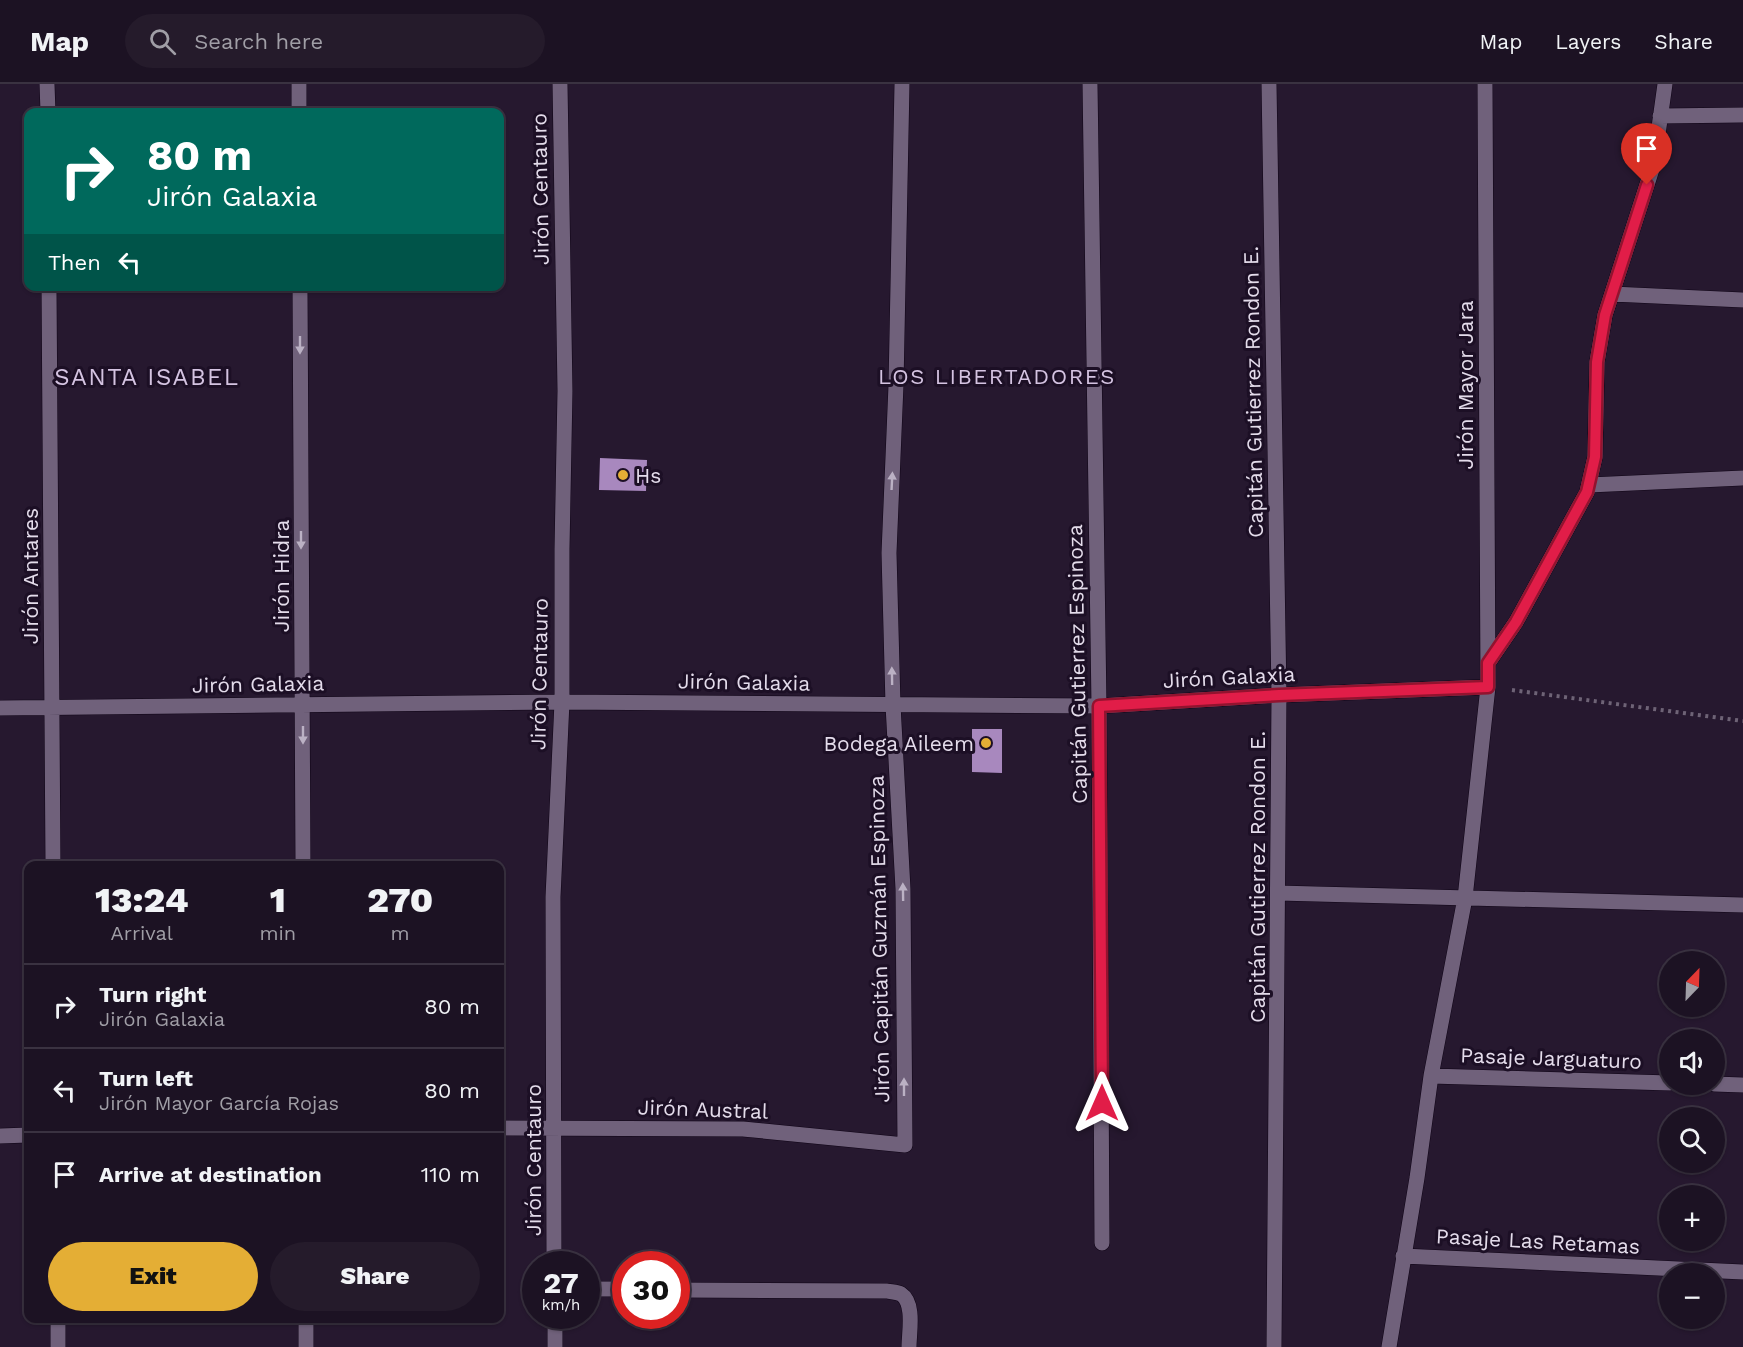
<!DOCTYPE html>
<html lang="en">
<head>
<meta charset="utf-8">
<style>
  :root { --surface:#1c1223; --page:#251b2b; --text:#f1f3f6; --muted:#a09ea6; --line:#3a3241; --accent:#e4ae35 }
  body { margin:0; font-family:"Work Sans",sans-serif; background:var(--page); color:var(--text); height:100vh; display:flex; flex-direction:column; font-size:22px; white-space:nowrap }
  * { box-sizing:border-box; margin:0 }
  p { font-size:20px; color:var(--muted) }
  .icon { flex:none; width:33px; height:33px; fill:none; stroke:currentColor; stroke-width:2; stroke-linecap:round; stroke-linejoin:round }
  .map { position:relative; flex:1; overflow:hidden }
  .side { position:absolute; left:24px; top:777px; width:480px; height:462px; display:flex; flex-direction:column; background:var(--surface); border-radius:12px; box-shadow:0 2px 4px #0004,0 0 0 2px var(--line) }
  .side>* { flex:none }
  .hud { position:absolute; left:24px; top:24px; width:480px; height:183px; border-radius:12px; box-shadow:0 2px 4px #0004,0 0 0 2px var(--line); background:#00695c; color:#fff; overflow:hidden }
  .needle { width:39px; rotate:23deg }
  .controls { position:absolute; left:1659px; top:867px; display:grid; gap:12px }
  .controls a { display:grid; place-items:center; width:66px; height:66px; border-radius:50%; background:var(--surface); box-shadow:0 2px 4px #0004,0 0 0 2px var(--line); font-size:30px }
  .speed { position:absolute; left:522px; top:1167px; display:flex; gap:12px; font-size:30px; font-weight:700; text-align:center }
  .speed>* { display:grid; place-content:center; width:78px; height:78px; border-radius:50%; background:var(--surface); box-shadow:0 2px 4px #0004,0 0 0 2px var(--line); line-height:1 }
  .speed small { font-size:15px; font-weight:400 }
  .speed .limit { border:9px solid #d22; background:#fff; color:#111 }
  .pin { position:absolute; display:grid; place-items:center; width:51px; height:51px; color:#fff; margin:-62px -26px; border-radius:50% 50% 50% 0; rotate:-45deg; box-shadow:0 0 6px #0007 }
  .pin .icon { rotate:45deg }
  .me { position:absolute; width:66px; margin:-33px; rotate:0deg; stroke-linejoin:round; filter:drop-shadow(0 0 4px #0008) }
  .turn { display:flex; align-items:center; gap:21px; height:126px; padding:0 24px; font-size:27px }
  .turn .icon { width:78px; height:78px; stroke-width:2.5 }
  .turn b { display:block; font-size:42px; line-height:51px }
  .then { display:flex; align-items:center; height:57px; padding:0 24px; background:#0003; gap:12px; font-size:22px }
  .eta { display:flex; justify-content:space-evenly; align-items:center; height:102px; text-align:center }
  .eta b { font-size:36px; font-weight:800; line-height:42px }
  .action { display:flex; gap:12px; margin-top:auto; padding:12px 24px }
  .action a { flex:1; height:69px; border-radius:36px; background:var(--accent); color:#111; font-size:24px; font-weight:800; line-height:69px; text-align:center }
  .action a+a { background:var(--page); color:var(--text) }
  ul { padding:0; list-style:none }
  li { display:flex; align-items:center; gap:18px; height:84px; padding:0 24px; border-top:2px solid var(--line) }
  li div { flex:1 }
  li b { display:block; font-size:22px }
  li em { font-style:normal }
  header { display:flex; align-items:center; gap:36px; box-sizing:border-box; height:84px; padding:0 30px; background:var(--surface); border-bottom:2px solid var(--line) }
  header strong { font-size:28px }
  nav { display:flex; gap:33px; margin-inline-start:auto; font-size:21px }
  .search { width:420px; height:54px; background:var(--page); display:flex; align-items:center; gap:15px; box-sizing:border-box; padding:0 21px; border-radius:33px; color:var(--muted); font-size:22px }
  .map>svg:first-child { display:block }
  .building { fill:#a888be }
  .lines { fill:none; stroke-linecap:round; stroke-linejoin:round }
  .street-casing { stroke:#0f0416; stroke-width:16 }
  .path { stroke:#6e6376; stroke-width:4; stroke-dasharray:3 4.5; stroke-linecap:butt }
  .street { stroke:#70617b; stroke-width:15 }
  .oneway { fill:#bbb1c4 }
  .route-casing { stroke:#92132f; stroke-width:15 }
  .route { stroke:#e11d48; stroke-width:10 }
  .poi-dot { fill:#e4ae35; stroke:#1c0f25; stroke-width:2 }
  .labels { text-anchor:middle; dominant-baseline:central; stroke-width:6; stroke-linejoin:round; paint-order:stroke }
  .street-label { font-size:21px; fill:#e4dceb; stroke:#1c0f25 }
  .poi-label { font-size:21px; fill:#e4dceb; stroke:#1c0f25; text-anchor:start }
  .neighbourhood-label { font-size:22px; letter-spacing:1.5px; fill:#d4c3e1; stroke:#1c0f25 }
  .quarter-label { font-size:24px; letter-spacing:1.5px; fill:#d4c3e1; stroke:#1c0f25 }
</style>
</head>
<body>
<header>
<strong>Map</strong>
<div class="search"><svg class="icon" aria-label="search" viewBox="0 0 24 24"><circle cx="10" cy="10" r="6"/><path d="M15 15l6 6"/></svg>Search here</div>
<nav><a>Map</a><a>Layers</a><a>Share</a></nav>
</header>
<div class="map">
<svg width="1743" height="1263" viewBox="0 0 1743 1263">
  <rect width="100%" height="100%" fill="#26182f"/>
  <path class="building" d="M 600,374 L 647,376 L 646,407 L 599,406 Z
    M 972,645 L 1002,645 L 1002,689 L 972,688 Z"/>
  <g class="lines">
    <g class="street-casing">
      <path id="street" d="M 47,0 L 48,28
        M 299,0 L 299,28
        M 1090,0 L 1099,622 L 1102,1159
        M 1269,0 L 1279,611 L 1274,1263
        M 1660,32 L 1743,31
        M 49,202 L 53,782
        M 300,202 L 303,782
        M 1612,210 L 1743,216
        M 1589,401 L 1743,394
        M 1488,579 L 1516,538 L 1587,408 L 1595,373 L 1597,278 L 1605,231 L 1654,79 L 1665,0
        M 0,624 L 562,618 L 1099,622 L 1279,611 L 1488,603
        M 1278,809 L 1743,821
        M 1431,992 L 1670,999
        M 1714,1000 L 1743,1001
        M 500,1044 L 743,1045 L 905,1061 L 903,805 L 893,621 L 889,469 L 896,301 L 902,0
        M 0,1052 L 28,1051
        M 1403,1172 L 1743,1188
        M 554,1180 L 553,813 L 562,618 L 562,465 L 565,307 L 560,0
        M 586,1205 L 626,1205
        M 676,1206 L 887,1207 C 892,1208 897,1208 901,1210 C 915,1219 909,1249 909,1263
        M 555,1232 L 555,1263
        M 58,1234 L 58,1263
        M 306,1234 L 306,1263
        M 1389,1263 L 1417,1094 L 1431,992 L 1465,814 L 1488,603 L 1485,0"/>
    </g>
    <path class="path" d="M 1512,606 L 1743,637"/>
    <use href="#street" class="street"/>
  </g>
  <defs><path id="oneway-solid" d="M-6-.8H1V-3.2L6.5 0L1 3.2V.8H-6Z" transform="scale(1.5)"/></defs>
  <g class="oneway">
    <use href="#oneway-solid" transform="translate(300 261) rotate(90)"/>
    <use href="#oneway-solid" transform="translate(892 397) rotate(-87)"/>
    <use href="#oneway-solid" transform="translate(301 456) rotate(90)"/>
    <use href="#oneway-solid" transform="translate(892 592) rotate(-91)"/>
    <use href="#oneway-solid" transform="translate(303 651) rotate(90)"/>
    <use href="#oneway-solid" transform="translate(903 808) rotate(-91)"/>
    <use href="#oneway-solid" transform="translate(904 1003) rotate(-90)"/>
  </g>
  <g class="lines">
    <g class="route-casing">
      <path id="route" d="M 1102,1019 L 1099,622 L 1279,611 L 1488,603 L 1488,579 L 1516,538 L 1587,408 L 1595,373 L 1597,278 L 1605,231 L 1647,101"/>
    </g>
    <use href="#route" class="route"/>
  </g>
  <g class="poi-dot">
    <circle cx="623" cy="391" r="6"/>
    <circle cx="986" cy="659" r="6"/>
  </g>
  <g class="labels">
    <g class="street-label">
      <text transform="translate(540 105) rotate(-91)">Jirón Centauro</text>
      <text transform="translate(1465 301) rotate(-90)">Jirón Mayor Jara</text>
      <text transform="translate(1253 308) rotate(-91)">Capitán Gutierrez Rondon E.</text>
      <text transform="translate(30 492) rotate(-90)">Jirón Antares</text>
      <text transform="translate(281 492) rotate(-90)">Jirón Hidra</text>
      <text transform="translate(1077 580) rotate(-91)">Capitán Gutierrez Espinoza</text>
      <text transform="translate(539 590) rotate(-89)">Jirón Centauro</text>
      <text transform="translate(1229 593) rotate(-3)">Jirón Galaxia</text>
      <text transform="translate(744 598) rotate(1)">Jirón Galaxia</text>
      <text transform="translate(258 600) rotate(-1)">Jirón Galaxia</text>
      <text transform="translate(1257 793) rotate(-90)">Capitán Gutierrez Rondon E.</text>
      <text transform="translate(879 855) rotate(-91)">Jirón Capitán Guzmán Espinoza</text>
      <text transform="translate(1551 974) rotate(2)">Pasaje Jarguaturo</text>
      <text transform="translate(703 1025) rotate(2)">Jirón Austral</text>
      <text transform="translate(533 1076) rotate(-90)">Jirón Centauro</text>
      <text transform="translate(1538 1157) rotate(3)">Pasaje Las Retamas</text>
    </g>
    <g class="poi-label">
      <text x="635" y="391">Hs</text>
      <text x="974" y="659" text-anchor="end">Bodega Aileem</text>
    </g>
    <g class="neighbourhood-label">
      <text x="997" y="292">LOS LIBERTADORES</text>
    </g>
    <g class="quarter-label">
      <text x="147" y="293">SANTA ISABEL</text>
    </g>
  </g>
</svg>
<div class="controls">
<a><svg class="needle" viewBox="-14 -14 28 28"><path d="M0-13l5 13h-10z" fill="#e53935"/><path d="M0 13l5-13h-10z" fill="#a09ea6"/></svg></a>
<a><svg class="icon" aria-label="sound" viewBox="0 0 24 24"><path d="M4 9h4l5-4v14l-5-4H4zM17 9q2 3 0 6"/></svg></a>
<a><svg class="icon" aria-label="search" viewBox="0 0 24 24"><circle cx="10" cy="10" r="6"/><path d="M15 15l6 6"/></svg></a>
<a>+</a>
<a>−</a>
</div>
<div class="speed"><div>27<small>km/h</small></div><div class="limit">30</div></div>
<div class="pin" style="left:1647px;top:101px;background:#d93025"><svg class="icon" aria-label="arrive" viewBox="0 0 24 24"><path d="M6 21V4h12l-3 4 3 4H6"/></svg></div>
<svg class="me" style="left:1102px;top:1019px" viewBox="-20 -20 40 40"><path d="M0-17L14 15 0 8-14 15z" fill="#e11d48" stroke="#fff" stroke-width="4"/></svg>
<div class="hud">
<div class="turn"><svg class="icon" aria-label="right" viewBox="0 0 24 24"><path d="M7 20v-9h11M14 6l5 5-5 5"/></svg><div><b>80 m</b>Jirón Galaxia</div></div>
<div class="then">Then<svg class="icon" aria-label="left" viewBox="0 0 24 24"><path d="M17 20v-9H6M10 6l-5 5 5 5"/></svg></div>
</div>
<section class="side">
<div class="eta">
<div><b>13:24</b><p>Arrival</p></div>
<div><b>1</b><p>min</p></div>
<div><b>270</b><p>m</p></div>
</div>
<ul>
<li><svg class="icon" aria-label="right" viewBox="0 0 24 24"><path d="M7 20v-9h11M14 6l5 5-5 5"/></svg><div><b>Turn right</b><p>Jirón Galaxia</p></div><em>80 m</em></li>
<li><svg class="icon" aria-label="left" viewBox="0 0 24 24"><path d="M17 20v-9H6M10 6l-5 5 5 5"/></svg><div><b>Turn left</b><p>Jirón Mayor García Rojas</p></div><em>80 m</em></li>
<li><svg class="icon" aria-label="arrive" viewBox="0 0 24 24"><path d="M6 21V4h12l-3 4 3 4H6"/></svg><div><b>Arrive at destination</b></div><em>110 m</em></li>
</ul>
<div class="action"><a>Exit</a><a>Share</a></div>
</section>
</div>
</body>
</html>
